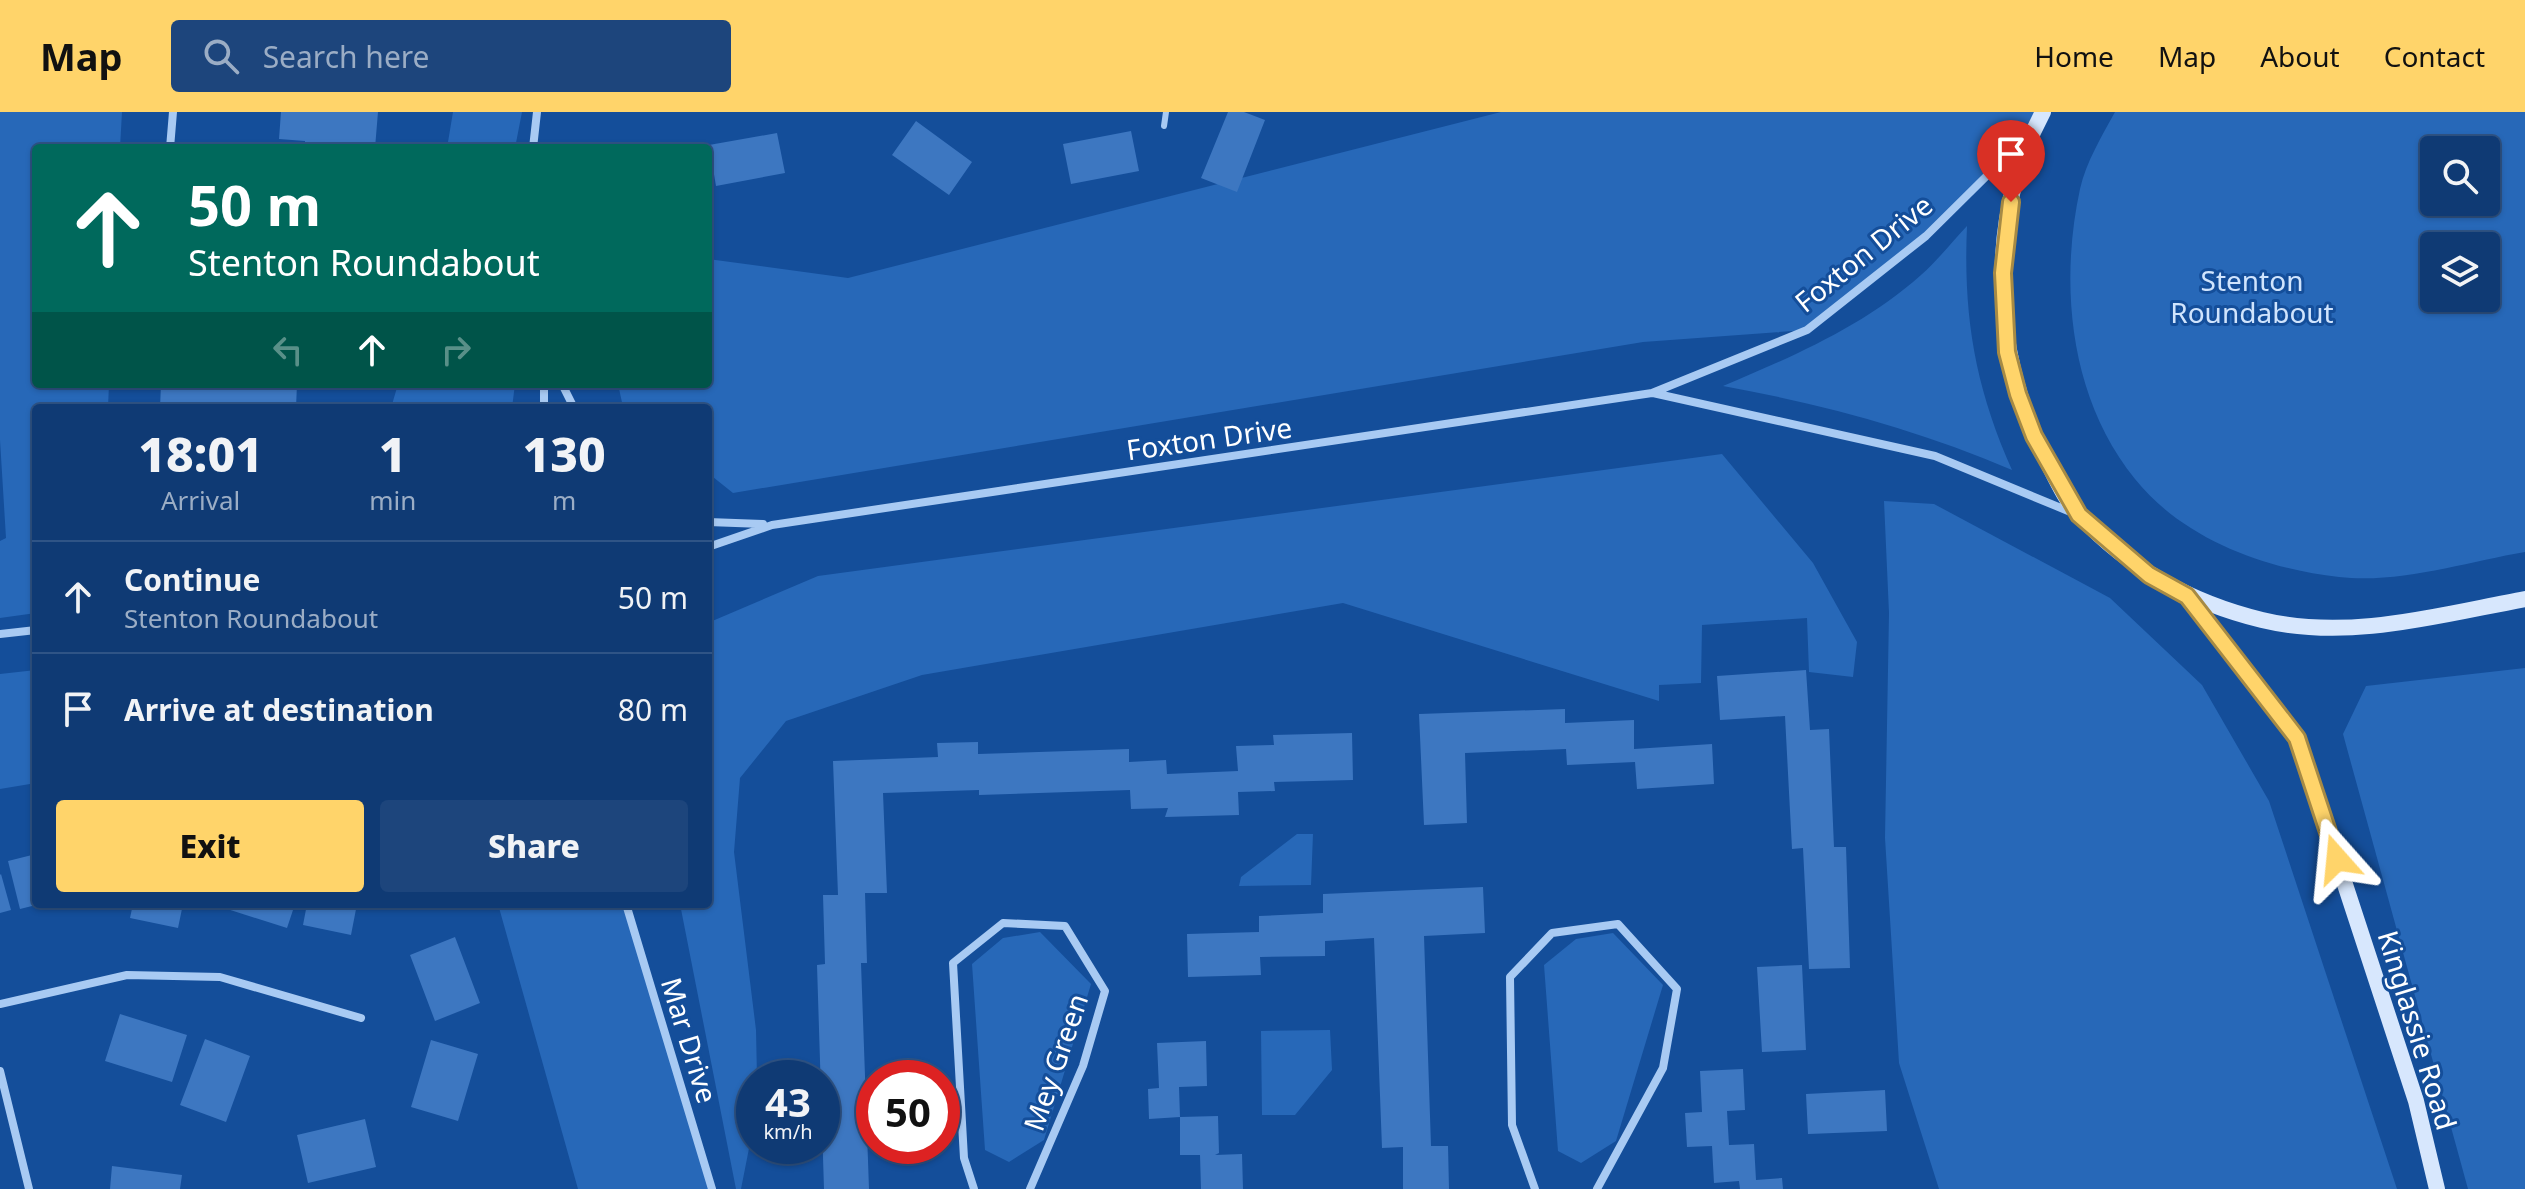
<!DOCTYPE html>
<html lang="en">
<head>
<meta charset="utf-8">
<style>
  :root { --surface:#0f3a74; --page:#1d457c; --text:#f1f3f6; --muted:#9badc5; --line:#2f5486; --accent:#ffd46a }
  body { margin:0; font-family:"Noto Sans",sans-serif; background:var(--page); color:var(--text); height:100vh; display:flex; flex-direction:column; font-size:30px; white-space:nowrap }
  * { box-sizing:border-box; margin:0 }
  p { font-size:26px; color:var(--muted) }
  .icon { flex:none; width:44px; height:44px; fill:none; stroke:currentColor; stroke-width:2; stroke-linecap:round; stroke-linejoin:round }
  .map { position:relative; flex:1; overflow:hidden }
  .details { position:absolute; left:32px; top:292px; width:680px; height:504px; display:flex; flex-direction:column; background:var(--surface); border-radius:8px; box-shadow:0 2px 6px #0004,0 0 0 2px var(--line) }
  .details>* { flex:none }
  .hud { position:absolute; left:32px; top:32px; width:680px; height:244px; border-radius:8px; box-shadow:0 2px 6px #0004,0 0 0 2px var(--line); background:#00695c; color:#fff; overflow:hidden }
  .fabs { position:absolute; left:2420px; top:24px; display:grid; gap:16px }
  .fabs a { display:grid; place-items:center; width:80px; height:80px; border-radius:8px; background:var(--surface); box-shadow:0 2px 6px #0004,0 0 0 2px var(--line); font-size:40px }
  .speed { position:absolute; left:736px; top:948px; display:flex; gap:16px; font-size:40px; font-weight:700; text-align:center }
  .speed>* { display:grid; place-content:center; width:104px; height:104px; border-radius:50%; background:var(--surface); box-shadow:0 2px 6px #0004,0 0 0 2px var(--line); line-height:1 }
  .speed small { font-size:20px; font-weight:400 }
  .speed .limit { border:12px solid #d22; background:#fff; color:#111 }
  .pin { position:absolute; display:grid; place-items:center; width:68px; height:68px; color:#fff; margin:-82px -34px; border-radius:50% 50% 50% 0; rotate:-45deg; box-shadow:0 0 8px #0007 }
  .pin .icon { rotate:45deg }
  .me { position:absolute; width:88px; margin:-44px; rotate:342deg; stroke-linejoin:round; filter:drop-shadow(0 0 6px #0008) }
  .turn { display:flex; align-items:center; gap:28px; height:168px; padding:0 24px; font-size:36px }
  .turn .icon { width:104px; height:104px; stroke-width:2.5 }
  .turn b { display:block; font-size:56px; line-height:68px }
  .lanes { display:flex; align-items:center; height:76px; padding:0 24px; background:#0003; justify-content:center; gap:40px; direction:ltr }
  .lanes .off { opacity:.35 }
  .eta { display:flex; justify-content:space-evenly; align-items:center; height:136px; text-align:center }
  .eta b { font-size:48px; font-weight:800; line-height:56px }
  .action { display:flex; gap:16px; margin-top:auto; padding:16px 24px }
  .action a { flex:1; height:92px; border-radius:8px; background:var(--accent); color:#111; font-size:32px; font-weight:800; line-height:92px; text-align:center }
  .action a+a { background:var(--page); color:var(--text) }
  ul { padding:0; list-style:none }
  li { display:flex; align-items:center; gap:24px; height:112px; padding:0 24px; border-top:2px solid var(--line) }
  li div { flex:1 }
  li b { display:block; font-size:30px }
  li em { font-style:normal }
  header { display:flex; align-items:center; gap:48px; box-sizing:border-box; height:112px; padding:0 40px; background:var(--accent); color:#111 }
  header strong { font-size:38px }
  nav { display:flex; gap:44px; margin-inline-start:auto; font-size:28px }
  .search { width:560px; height:72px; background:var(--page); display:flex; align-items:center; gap:20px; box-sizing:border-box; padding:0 28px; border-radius:8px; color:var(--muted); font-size:30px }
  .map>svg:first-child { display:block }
  .green { fill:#2768b8; fill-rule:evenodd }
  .building { fill:#3d77c1 }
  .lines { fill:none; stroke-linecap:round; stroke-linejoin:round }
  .lane { stroke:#a8caf3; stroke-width:6 }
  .street { stroke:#a8caf3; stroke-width:8 }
  .secondary { stroke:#d7e7fd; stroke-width:16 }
  .route-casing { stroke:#a68a45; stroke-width:20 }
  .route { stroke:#ffd46a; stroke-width:14 }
  .labels { text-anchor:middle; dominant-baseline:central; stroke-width:6; stroke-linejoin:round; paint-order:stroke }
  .street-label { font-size:28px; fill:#fff; stroke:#144e9a }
  .park-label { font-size:28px; fill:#d0e4fd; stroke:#144e9a }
</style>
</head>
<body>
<header>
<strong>Map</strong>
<div class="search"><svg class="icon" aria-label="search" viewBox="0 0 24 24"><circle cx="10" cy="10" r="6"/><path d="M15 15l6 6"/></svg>Search here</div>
<nav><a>Home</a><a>Map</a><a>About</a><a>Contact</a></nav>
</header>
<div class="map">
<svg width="2525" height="1077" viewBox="0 0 2525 1077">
  <rect width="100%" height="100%" fill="#144e9a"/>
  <path class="green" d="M 0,0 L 122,0 L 120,36 L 36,36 L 36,272 L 109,272 L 108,296 L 36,296 L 36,501 L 0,506 L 0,429 L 6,426 L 0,328 Z
    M 453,0 L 522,0 L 515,36 L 447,36 Z
    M 1501,0 L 2043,0 L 2033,18 L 1926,124 L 1807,218 L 1643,230 L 733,381 L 708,361 L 708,296 L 623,295 L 618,272 L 708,272 L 708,147 L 848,166 Z
    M 2115,0 L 2525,0 L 2525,440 C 2466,450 2399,472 2339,465 C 2265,457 2183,427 2135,367 C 2070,287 2059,174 2080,77 C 2086,50 2102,24 2115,0 ZM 2434,38 L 2486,38 L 2486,90 L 2434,90 ZM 2434,134 L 2486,134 L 2486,186 L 2434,186 Z
    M 1967,114 C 1963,204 1975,275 2012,358 C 1919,318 1822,292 1723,274 C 1792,245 1864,214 1921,163 C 1937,149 1952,130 1967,114 Z
    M 398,272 L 515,272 L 512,296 L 391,296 Z
    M 1722,342 L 1813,451 L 1857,530 L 1853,565 L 1809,560 L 1807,506 L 1702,513 L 1701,571 L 1659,573 L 1659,589 L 1343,491 L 922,563 L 786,609 L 740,666 L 734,740 L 756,918 L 757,966 L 754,966 L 754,1011 L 741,1077 L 736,1077 L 680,792 L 708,792 L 710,510 L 818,464 Z
    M 1884,389 L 1934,392 L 2110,486 L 2202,573 L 2269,689 L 2397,1077 L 1939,1077 L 1899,951 L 1885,726 L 1889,501 Z
    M 2525,556 L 2525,1077 L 2468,1077 L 2343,622 L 2366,574 Z
    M 36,558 L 36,671 L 0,677 L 0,562 Z
    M 1297,722 L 1313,722 L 1311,773 L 1239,774 L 1241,765 Z
    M 498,792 L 626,792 L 712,1077 L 578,1077 Z
    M 1040,820 L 1091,872 L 1044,1028 L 1009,1050 L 985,1038 L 972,852 L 1003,826 Z
    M 1613,821 L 1663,873 L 1616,1029 L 1581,1051 L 1558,1039 L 1544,853 L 1576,827 Z
    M 1330,918 L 1332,958 L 1295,1003 L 1262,1003 L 1261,919 Z"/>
  <path class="building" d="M 281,0 L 378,0 L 375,36 L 305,36 L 305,29 L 279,27 Z
    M 1228,0 L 1244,0 L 1265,8 L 1237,80 L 1201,66 Z
    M 916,9 L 972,50 L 949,83 L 892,43 Z
    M 1131,19 L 1139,59 L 1071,72 L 1063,32 Z
    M 777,21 L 785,61 L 716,74 L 709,33 Z
    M 161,272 L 297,272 L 296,296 L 160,296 Z
    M 343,272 L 392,272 L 391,278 Z
    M 1806,558 L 1810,618 L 1829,617 L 1834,735 L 1846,735 L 1850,856 L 1809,857 L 1803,736 L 1792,737 L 1785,604 L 1720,608 L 1717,564 Z
    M 1565,597 L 1565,611 L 1634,608 L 1634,637 L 1712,632 L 1714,672 L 1637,677 L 1635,650 L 1567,653 L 1566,637 L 1465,641 L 1467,711 L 1424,713 L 1419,602 Z
    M 1352,621 L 1353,668 L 1274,670 L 1275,679 L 1238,680 L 1239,703 L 1165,705 L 1168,696 L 1131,697 L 1130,678 L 979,683 L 979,678 L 883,681 L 887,781 L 865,781 L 867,851 L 861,851 L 869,1077 L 824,1077 L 817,853 L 825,852 L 823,783 L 838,783 L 833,649 L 938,645 L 937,631 L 978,630 L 978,642 L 1129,637 L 1129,650 L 1166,648 L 1167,662 L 1238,659 L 1236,634 L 1274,633 L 1273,623 Z
    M 36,742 L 36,793 L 20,797 L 8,749 Z
    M 1,762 L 11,798 L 0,801 L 0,763 Z
    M 1483,775 L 1485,821 L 1424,824 L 1431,1034 L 1448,1034 L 1449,1077 L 1403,1077 L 1403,1035 L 1382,1036 L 1374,826 L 1325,829 L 1325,844 L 1260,845 L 1261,863 L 1188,865 L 1187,822 L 1259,820 L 1259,804 L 1323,801 L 1323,782 Z
    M 133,792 L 183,792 L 178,816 L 130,806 Z
    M 221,792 L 295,792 L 287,816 L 221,795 Z
    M 307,792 L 357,792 L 351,823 L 303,813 Z
    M 455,825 L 480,891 L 435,909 L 410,843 Z
    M 1802,853 L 1806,938 L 1762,940 L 1757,855 Z
    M 120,902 L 187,923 L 172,970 L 105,949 Z
    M 205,927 L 250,944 L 226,1010 L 180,993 Z
    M 431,928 L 478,942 L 458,1009 L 411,995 Z
    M 1206,929 L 1207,974 L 1179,975 L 1180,1005 L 1149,1007 L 1148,977 L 1159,976 L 1157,931 Z
    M 1743,957 L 1745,998 L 1727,999 L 1729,1033 L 1754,1032 L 1756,1068 L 1782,1066 L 1783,1077 L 1740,1077 L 1739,1069 L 1714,1071 L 1712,1034 L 1687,1035 L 1685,1001 L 1702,1000 L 1700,959 Z
    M 1885,978 L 1887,1019 L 1808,1022 L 1806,982 Z
    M 1218,1004 L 1219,1041 L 1215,1043 L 1242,1042 L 1243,1077 L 1201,1077 L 1200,1043 L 1180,1043 L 1180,1005 Z
    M 365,1007 L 376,1055 L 308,1071 L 297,1023 Z
    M 112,1054 L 182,1063 L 180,1077 L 110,1077 Z"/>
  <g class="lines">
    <path class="lane" d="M 1164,14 L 1166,0"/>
    <path class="street" d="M 170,36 L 173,0
      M 533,36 L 537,0
      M 544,272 L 544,296
      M 562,272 L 574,296
      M 1653,281 L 1935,344 L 2073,401
      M 708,410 L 763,412
      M 708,435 L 772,413 L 1652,281 L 1807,218 L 1926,124 L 2027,24
      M 0,522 L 36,518
      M 626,792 L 712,1077
      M 0,892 L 127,863 L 220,865 L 361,906
      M 0,959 L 29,1077
      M 974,1077 L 964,1046 L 953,851 L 1003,811 L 1065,814 L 1105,879 L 1083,954 L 1030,1077
      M 1535,1077 L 1512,1013 L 1510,865 L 1552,821 L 1618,812 L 1677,877 L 1663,956 L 1597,1077"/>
    <path class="secondary" d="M 2043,0 C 1985,108 1992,242 2047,349 C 2056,367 2066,390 2081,405 C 2131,458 2192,491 2262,508 C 2349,529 2439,503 2525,487
      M 2187,484 L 2297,626 L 2416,989 L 2437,1077"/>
  </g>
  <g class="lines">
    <g class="route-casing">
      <path id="route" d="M 2011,90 L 2003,161 L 2007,240 L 2018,282 L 2034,324 L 2079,403 L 2149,463 L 2187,484 L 2297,626 L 2337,747"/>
    </g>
    <use href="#route" class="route"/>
  </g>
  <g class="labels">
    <g class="street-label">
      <text transform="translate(1863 141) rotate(-39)">Foxton Drive</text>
      <text transform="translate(1209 326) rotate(-8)">Foxton Drive</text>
      <text transform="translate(2418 918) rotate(73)">Kinglassie Road</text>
      <text transform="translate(690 928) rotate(73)">Mar Drive</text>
      <text transform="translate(1055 950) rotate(-71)">Mey Green</text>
    </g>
    <g class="park-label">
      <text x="2252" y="168">Stenton<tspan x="2252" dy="32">Roundabout</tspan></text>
    </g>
  </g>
</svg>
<div class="fabs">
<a><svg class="icon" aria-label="search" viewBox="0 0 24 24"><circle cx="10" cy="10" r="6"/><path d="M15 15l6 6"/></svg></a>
<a><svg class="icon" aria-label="layers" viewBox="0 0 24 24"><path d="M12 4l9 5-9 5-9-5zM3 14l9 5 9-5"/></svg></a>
</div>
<div class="speed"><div>43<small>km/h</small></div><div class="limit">50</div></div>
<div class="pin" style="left:2011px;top:90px;background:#d93025"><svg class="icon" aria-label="arrive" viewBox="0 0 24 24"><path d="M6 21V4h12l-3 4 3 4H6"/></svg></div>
<svg class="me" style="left:2337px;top:747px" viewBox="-20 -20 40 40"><path d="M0-17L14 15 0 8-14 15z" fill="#ffd46a" stroke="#fff" stroke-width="4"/></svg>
<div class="hud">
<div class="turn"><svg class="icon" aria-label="ahead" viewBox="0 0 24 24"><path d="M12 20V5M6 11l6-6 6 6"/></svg><div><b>50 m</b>Stenton Roundabout</div></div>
<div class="lanes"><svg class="icon off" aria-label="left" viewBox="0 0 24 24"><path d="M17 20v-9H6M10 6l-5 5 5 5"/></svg><svg class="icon" aria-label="ahead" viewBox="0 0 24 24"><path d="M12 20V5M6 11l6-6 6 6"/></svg><svg class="icon off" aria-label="right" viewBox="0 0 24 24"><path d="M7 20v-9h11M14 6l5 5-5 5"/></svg></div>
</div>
<section class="details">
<div class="eta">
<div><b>18:01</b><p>Arrival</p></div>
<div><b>1</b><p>min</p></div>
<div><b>130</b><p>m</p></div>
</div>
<ul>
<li><svg class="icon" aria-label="ahead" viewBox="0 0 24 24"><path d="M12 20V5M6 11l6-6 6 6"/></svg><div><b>Continue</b><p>Stenton Roundabout</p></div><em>50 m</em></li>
<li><svg class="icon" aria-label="arrive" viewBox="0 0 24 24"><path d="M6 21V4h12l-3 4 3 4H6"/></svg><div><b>Arrive at destination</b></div><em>80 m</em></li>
</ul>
<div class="action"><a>Exit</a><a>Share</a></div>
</section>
</div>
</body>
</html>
